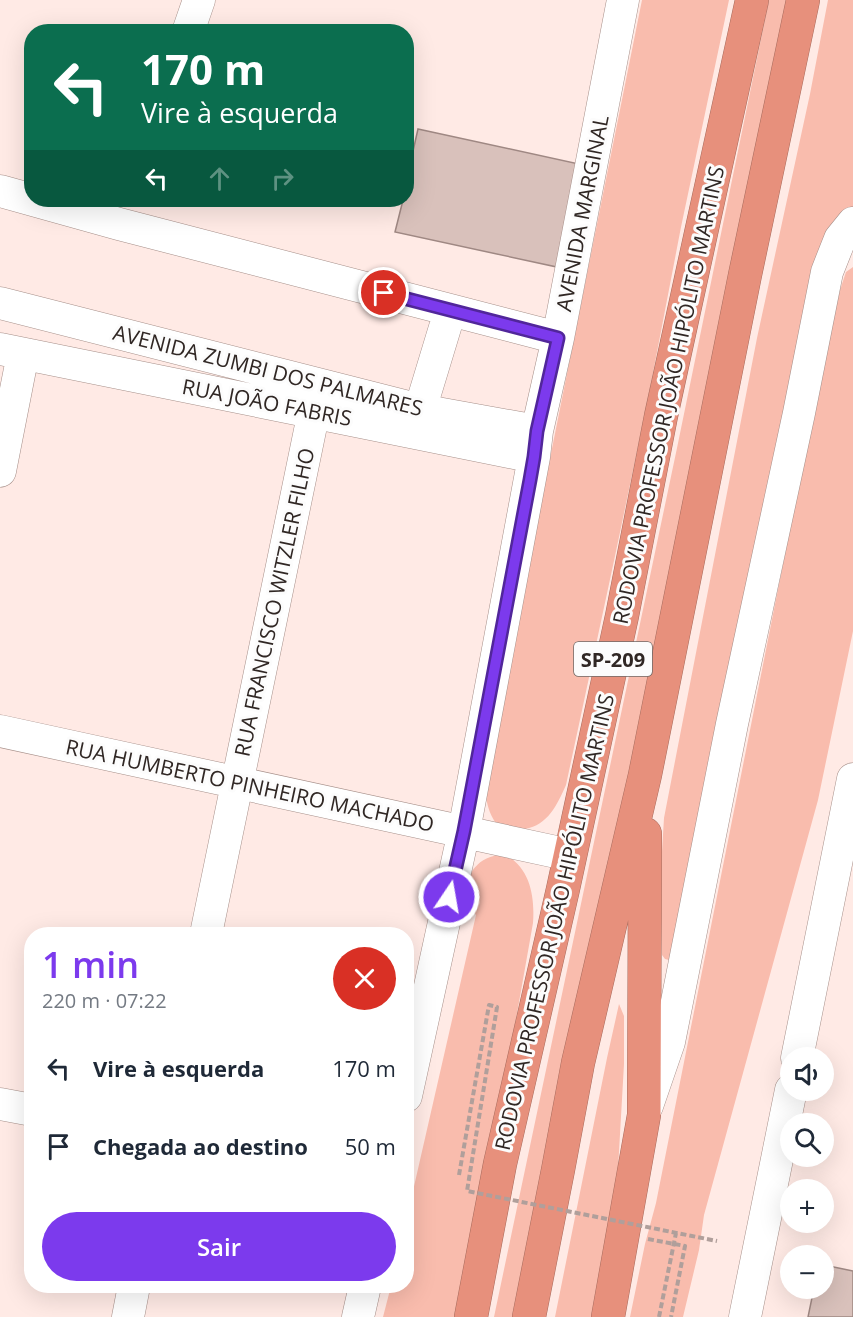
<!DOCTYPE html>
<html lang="pt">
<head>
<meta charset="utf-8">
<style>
  :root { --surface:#fff; --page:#f6f6f7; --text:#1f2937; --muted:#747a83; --accent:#7c3aed }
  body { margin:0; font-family:"Open Sans",sans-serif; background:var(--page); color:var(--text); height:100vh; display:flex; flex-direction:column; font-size:22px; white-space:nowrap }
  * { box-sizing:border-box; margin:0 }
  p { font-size:20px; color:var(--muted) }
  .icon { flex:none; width:33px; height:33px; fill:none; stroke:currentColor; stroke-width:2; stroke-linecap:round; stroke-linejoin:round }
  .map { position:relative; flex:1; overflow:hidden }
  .sheet { position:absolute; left:24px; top:927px; width:390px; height:366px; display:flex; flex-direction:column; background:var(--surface); border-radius:24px; box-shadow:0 6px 24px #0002 }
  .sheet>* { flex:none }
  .hud { position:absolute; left:24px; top:24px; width:390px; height:183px; border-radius:24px; box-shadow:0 6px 24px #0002; background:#0b6e4f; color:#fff; overflow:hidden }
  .fabs { position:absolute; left:780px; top:1047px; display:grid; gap:12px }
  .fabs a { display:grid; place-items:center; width:54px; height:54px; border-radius:50%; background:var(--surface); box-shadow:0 6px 24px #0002; font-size:30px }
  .pin { position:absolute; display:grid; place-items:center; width:51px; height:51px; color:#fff; margin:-26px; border:3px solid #fff; border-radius:50%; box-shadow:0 2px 6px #0007 }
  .me { position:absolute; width:66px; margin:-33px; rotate:12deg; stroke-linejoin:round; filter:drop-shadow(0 0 4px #0008) }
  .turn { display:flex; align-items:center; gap:21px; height:126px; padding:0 18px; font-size:27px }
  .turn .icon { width:78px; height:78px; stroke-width:2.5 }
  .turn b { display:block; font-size:42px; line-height:51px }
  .lanes { display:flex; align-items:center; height:57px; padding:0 18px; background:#0003; justify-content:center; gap:30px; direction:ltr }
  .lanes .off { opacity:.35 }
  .round { display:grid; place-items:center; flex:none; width:63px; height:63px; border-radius:32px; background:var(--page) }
  .head { display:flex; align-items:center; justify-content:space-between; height:102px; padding:0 18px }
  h1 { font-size:36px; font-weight:600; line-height:45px; color:var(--accent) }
  .action { display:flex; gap:12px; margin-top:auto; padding:12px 18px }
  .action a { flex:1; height:69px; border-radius:36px; background:var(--accent); color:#fff; font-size:24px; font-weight:600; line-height:69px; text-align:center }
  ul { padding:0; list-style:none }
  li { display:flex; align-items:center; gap:18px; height:78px; padding:0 18px }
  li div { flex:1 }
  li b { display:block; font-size:22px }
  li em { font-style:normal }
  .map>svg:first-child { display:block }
  .green { fill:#f9bcad }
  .building { fill:#d9c1bb; stroke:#9f8883; stroke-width:1.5 }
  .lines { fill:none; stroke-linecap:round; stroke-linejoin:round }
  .minor-casing { stroke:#a68f89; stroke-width:33 }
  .highway-casing { stroke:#a76b5d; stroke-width:34 }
  .path { stroke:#b09f9b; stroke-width:4; stroke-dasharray:6 3; stroke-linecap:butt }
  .minor { stroke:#fff; stroke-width:32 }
  .highway { stroke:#e7907c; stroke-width:33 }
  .path-bridge { stroke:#b09f9b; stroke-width:4; stroke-dasharray:6 3; stroke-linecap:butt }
  .route-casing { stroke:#51269a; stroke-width:15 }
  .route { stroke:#7c3aed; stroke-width:10 }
  .labels { text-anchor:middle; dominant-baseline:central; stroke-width:6; stroke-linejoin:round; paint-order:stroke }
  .shield { fill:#fcfcfc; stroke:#6d6765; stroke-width:1.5 }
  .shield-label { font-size:20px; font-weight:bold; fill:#302724 }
  .street-label { font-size:21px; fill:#302724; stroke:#fcfcfc }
</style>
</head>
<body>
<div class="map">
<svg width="853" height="1317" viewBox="0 0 853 1317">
  <rect width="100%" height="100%" fill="#ffeae5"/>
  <path class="green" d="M 642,0 L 729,0 L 681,227 L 648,399 L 615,556 L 566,785 C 557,805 548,825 525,829 C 517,831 508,829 500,828 C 490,817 488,808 485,793 L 521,603 Z
    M 769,0 L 791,0 L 518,1317 L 494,1317 L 677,448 Z
    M 828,0 L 853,0 L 853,209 L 673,957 L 669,960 L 665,959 L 662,955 L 660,884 L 664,818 L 757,338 L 810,94 Z
    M 853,267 L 853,631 L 818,800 L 704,1215 L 699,1250 L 683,1317 L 630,1317 L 645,1244 L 656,1203 L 817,393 L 840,290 L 846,272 Z
    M 504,854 C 530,867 535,896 533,923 L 479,1228 L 461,1317 L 383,1317 L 391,1286 L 406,1286 L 407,1217 L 476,915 L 462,897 C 469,872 476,857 504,854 Z
    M 619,1004 L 624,1016 L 624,1064 L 616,1204 L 592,1317 L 555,1317 L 607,1058 Z"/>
  <path class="building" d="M 418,129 L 579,164 L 557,267 L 395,232 L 403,200 L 406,200 L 406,182 Z
    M 824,1265 L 853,1271 L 853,1317 L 808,1317 L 814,1288 L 824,1288 Z"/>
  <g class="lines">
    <g class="minor-casing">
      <path id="minor" d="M 188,32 L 199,0
        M 0,191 L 119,224 L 558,338
        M 0,303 L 420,410 L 537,431
        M 0,349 L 534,457
        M 420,410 L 450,311
        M 0,471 L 23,354
        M 0,731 L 570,855
        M 206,934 L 314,411
        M 797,1058 L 853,779
        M 406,1096 L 464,831 L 534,457 L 537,431 L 558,338 L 623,0
        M 0,1104 L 32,1110
        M 647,1106 L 669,1042 L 732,724 L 799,413 L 827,272 L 840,239 L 853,223
        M 128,1317 L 134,1286
        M 358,1317 L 365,1286
        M 745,1317 L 791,1090"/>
    </g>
    <g class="highway-casing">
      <path id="highway" d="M 471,1317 L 500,1164 L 563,889 L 622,616 L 661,416 L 752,0
        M 529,1317 L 558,1170 L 578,1063 L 645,775 L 745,275 L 803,0
        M 608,1317 L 644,1115 L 645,834"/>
    </g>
    <path class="path" d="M 648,1239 L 685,1246 L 671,1317"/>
    <use href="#minor" class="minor"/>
    <use href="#highway" class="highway"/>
    <path class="path-bridge" d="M 459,1175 L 489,1005 L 497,1007 L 467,1191 L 717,1241
      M 659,1317 L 676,1233"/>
  </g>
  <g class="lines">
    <g class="route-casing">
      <path id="route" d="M 384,293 L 558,338 L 537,431 L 534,457 L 530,480 L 464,831 L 449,897"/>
    </g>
    <use href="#route" class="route"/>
  </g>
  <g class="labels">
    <rect class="shield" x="574" y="642" width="78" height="34" rx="4.5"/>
    <g class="shield-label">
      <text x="613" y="659">SP-209</text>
    </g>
    <g class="street-label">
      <text transform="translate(582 213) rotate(-79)">AVENIDA MARGINAL</text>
      <text transform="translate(268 370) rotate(14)">AVENIDA ZUMBI DOS PALMARES</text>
      <text transform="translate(668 395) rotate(-78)">RODOVIA PROFESSOR JOÃO HIPÓLITO MARTINS</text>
      <text transform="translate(267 402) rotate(11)">RUA JOÃO FABRIS</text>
      <text transform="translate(274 602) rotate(-78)">RUA FRANCISCO WITZLER FILHO</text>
      <text transform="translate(250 785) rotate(12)">RUA HUMBERTO PINHEIRO MACHADO</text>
      <text transform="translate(554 922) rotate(-77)">RODOVIA PROFESSOR JOÃO HIPÓLITO MARTINS</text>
    </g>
  </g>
</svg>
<div class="fabs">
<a><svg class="icon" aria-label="sound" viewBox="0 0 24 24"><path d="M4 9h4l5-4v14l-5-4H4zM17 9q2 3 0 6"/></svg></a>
<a><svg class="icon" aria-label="search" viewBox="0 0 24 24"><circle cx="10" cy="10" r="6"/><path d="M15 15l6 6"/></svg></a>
<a>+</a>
<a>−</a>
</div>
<div class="pin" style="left:384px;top:293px;background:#d93025"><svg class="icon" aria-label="arrive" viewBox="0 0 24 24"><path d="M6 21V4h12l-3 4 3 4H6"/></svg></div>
<svg class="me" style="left:449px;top:897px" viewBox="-20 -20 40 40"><circle r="17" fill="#7c3aed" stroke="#fff" stroke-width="3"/><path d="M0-11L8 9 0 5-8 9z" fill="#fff"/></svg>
<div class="hud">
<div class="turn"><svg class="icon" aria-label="left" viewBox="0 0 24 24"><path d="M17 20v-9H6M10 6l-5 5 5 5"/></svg><div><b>170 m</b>Vire à esquerda</div></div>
<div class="lanes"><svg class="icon" aria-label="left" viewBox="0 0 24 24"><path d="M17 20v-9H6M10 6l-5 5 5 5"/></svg><svg class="icon off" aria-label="ahead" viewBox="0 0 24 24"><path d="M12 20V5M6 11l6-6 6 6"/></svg><svg class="icon off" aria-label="right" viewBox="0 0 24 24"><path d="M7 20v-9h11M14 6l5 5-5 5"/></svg></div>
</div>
<section class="sheet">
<div class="head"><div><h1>1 min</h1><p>220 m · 07:22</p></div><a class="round" style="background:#d93025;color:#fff"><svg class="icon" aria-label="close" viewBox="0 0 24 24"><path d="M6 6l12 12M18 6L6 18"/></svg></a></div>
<ul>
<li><svg class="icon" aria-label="left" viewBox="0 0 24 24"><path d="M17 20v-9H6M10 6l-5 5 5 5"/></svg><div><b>Vire à esquerda</b></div><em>170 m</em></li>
<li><svg class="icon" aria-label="arrive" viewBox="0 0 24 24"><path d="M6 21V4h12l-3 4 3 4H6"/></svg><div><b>Chegada ao destino</b></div><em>50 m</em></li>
</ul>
<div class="action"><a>Sair</a></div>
</section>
</div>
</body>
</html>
